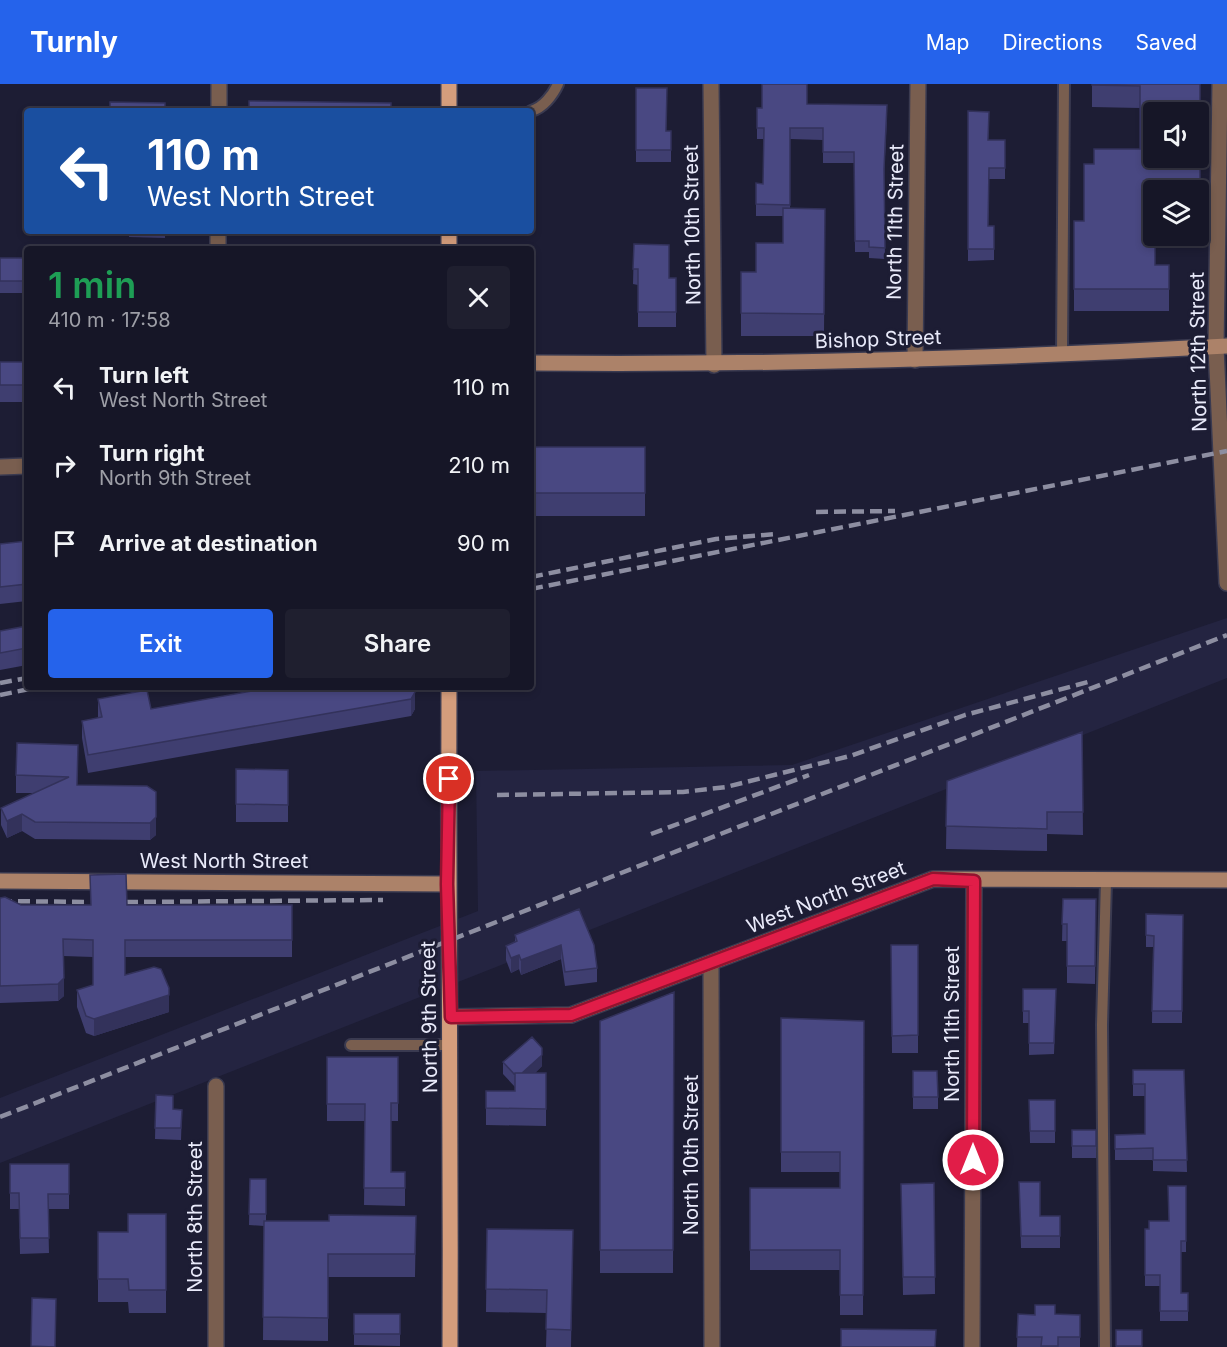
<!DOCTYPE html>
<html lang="en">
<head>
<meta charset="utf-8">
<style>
  :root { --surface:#161627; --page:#1f1f2f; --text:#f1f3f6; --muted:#9e9fa7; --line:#353544; --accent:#2563eb }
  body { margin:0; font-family:Inter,sans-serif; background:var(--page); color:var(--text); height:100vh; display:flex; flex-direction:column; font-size:22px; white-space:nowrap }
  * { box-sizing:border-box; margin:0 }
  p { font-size:20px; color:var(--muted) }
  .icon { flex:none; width:33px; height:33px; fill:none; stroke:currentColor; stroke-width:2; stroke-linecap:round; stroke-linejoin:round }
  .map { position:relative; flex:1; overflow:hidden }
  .sheet { position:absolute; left:24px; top:162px; width:510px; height:444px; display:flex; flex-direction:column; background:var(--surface); border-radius:6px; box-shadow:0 3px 9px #0003,0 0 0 2px var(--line) }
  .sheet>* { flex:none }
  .banner { position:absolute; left:24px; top:24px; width:510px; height:126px; border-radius:6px; box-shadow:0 3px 9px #0003,0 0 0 2px var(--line); background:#1a4fa0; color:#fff; overflow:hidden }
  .fabs { position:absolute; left:1143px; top:18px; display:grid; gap:12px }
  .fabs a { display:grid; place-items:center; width:66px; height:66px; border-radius:6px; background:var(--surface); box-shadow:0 3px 9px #0003,0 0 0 2px var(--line); font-size:30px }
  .pin { position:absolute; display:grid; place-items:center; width:51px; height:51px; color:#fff; margin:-26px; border:3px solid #fff; border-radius:50%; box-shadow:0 2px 6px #0007 }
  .me { position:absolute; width:66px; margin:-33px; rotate:0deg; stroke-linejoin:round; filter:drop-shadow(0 0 4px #0008) }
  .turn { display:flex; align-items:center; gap:21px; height:126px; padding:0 24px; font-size:27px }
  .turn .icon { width:78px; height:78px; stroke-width:2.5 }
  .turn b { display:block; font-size:42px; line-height:51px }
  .round { display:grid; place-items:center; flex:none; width:63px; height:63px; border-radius:6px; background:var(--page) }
  .head { display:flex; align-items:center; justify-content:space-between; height:102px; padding:0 24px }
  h1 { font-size:36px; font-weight:600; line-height:45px; color:#1e9e55 }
  .primary-button { display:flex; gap:12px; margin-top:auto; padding:12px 24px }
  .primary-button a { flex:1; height:69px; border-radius:6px; background:var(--accent); color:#fff; font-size:24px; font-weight:600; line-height:69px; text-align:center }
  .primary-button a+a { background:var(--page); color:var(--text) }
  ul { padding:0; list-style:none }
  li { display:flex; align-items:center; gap:18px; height:78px; padding:0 24px }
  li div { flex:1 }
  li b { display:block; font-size:22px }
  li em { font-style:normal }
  header { display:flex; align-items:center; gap:36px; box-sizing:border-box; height:84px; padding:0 30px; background:var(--accent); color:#fff }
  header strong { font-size:28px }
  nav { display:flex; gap:33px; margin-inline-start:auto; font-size:21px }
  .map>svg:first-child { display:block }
  .built { fill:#242441 }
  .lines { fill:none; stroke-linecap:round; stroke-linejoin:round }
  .lane-casing { stroke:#3a3a50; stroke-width:14 }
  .street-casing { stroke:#3a3a50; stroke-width:18 }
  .secondary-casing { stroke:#3a3a50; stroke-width:18 }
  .primary-casing { stroke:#3a3a50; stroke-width:18 }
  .lane { stroke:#795e4f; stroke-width:10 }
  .street { stroke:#795e4f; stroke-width:15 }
  .secondary { stroke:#ac8269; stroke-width:15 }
  .primary { stroke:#d49d7c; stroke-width:15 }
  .rail { stroke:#8d8ea1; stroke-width:4.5; stroke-dasharray:12 6; stroke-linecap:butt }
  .wall { fill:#3f3e70 }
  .shaded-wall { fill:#33325b }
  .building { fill:#494882; stroke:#33325b; stroke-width:1.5; fill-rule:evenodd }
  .route-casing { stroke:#92132f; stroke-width:15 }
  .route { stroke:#e11d48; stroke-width:10 }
  .labels { text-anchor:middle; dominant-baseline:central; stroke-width:6; stroke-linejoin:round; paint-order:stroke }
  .street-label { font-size:20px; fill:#e9eafa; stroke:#1d1d34 }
</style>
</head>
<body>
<header>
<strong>Turnly</strong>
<nav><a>Map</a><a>Directions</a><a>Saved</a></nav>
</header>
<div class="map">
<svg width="1227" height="1263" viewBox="0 0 1227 1263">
  <rect width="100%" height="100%" fill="#1d1d34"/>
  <path class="built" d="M 1227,534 L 1227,594 L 0,1079 L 0,1014 L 478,827 L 476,687 L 792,681 Z"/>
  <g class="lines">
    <g class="lane-casing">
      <path id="lane" d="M 531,27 C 543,24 553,11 558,0
        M 1062,269 L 1064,0
        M 351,961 L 451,961
        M 1105,1263 L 1102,941 L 1106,797"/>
    </g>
    <g class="street-casing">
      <path id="street" d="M 711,0 L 714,281
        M 1220,0 L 1216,263 L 1227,499
        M 219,27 L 219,0
        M 218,165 L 218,147
        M 915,276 L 918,0
        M 0,383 L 27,382
        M 711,880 L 712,1263
        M 216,1263 L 216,1002
        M 972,1263 L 974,797"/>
    </g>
    <g class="secondary-casing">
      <path id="secondary" d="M 531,279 C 763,281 995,275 1227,262
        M 0,797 L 447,800
        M 451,933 L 571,931 L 933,795 L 1227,796"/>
    </g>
    <g class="primary-casing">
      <path id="primary" d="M 449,0 L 449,27
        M 449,147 L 449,165
        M 449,603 C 448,823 451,1043 450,1263"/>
    </g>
    <use href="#lane" class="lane"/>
    <use href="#street" class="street"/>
    <use href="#secondary" class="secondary"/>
    <use href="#primary" class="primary"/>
    <path class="rail" d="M 816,428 L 895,427
      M 531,493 L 716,455 L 776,450
      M 531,505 L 1227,367
      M 0,599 L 27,594
      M 0,611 L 39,603
      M 497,711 L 683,708 L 726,703 L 850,672 L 965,631 L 1088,598
      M 651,750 L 809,691
      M 0,817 L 90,818
      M 126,818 L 383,816
      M 0,1033 L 1227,551"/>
  </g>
  <path class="wall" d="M 1092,0 L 1200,0 L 1200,142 L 1198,142 L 1198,106 L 1154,106 L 1155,181 L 1169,181 L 1169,227 L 1074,227 L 1074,137 L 1084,137 L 1094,80 L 1140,65 L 1140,24 L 1092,23 Z
    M 636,4 L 666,47 L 671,47 L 671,78 L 636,78 Z
    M 807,20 L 887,32 L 884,93 L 885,175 L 869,174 L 869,168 L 855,168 L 854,79 L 823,79 L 823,56 L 790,55 L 790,124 L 825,125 L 824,252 L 741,252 L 741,188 L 756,188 L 783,159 L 783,132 L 756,132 L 756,120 L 763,100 L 764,55 L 757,55 L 757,24 Z
    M 968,27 L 988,56 L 1005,56 L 1005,95 L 989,95 L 988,142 L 994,142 L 994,176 L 968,177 Z
    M 129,147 L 165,147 L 165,154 L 129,153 Z
    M 254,147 L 317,147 L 317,150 L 254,150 Z
    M 634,160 L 669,194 L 676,194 L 676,243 L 638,243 L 638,201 L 633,200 Z
    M 0,174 L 27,174 L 27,209 L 0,209 Z
    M 0,278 L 27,278 L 27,318 L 0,318 Z
    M 531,363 L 645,363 L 645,432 L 531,432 Z
    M 27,457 L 27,517 L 0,520 L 0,460 Z
    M 27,542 L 27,581 L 0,586 L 0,547 Z
    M 414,603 L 415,625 L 411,632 L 88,689 L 82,654 L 82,637 L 98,634 L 98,615 L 151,625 Z
    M 1082,648 L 1083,751 L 1047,750 L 1047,767 L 946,765 L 947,697 Z
    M 78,661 L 77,701 L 147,702 L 156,751 L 150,756 L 35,755 L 22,747 L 7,754 L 1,741 L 1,724 L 34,709 L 16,709 L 16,691 Z
    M 236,685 L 288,686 L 288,738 L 236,738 Z
    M 0,814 L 21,821 L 292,821 L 292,873 L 125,873 L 125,891 L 169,921 L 169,928 L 94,952 L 86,949 L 77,923 L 77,906 L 93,901 L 93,873 L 63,872 L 64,912 L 58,917 L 0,919 Z
    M 1063,815 L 1096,815 L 1095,900 L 1067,899 L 1067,857 L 1062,857 Z
    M 579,825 L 597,884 L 597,898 L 565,902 L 561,875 L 521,891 L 519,885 L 511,889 L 506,876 L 506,862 L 515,858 L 515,851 Z
    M 1146,830 L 1183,831 L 1182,939 L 1152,939 L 1153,863 L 1146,863 Z
    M 891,861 L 918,861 L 918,969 L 892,969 Z
    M 1023,905 L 1056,917 L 1054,970 L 1029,971 L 1029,939 L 1023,939 Z
    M 674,908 L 673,1189 L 600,1189 L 600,937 Z
    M 781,934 L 864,937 L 863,1231 L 840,1231 L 840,1186 L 750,1186 L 750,1104 L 840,1104 L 840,1088 L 781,1088 Z
    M 327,973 L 398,973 L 398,1037 L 391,1037 L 391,1088 L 405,1088 L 405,1122 L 364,1121 L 365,1037 L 327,1037 Z
    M 503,978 L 542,982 L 535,989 L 546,989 L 546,1042 L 486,1041 L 486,1007 L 515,1007 L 515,1003 L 503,990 Z
    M 1133,986 L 1184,986 L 1187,1088 L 1153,1087 L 1153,1076 L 1115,1076 L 1115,1051 L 1145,1050 L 1145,1012 L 1133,1012 Z
    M 913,987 L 938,1013 L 938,1025 L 913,1025 Z
    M 156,1011 L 173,1025 L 182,1026 L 181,1056 L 155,1055 Z
    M 1029,1016 L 1055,1016 L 1055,1059 L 1030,1059 Z
    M 1072,1046 L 1096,1046 L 1096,1074 L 1072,1074 Z
    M 10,1080 L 69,1080 L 69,1125 L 48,1125 L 49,1169 L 20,1170 L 19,1125 L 10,1125 Z
    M 250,1095 L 266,1095 L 266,1137 L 329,1137 L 416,1132 L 415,1193 L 328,1193 L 328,1257 L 263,1256 L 264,1142 L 249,1141 Z
    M 1019,1098 L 1040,1132 L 1060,1132 L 1060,1164 L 1021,1164 Z
    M 934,1099 L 935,1210 L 903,1211 L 901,1100 Z
    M 1186,1102 L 1186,1168 L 1181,1168 L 1181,1209 L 1188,1209 L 1188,1237 L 1160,1237 L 1160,1202 L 1145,1202 L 1145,1145 L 1149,1145 L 1168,1137 Z
    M 166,1130 L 166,1229 L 129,1229 L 128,1218 L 98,1218 L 98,1148 L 128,1148 Z
    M 487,1145 L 573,1146 L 571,1263 L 546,1263 L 547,1229 L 486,1228 Z
    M 354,1230 L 400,1230 L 400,1262 L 354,1261 Z
    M 1018,1230 L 1080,1231 L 1080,1263 L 1017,1263 Z
    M 1116,1246 L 1142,1246 L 1142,1263 L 1116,1263 Z"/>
  <path class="shaded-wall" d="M 415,608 L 415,625 L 411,632 L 411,615 Z
    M 22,730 L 22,747 L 7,754 L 7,737 Z
    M 156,733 L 156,751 L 150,756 L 150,739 Z
    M 561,861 L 561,875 L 521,891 L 521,876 Z
    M 519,871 L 519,885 L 511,889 L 511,874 Z
    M 64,894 L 64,912 L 58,917 L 58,900 Z
    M 169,904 L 169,928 L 94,952 L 94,935 Z
    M 542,971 L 542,982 L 517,1005 L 517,993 Z"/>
  <path class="building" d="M 762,0 L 807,0 L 807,20 L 887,21 L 884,85 L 885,164 L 869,163 L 869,157 L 855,157 L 854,68 L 823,68 L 823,44 L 790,44 L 790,121 L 756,120 L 756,99 L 763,100 L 764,44 L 757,44 L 757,24 L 762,24 Z
    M 1092,0 L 1200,0 L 1200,120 L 1198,120 L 1198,106 L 1154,106 L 1154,152 L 1155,152 L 1155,181 L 1169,181 L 1169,205 L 1074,205 L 1074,137 L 1084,137 L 1084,80 L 1094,80 L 1094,65 L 1140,65 L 1140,2 L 1092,1 ZM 1154,28 L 1198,28 L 1198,74 L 1154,74 Z
    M 636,4 L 667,4 L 666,47 L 671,47 L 671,66 L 636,66 Z
    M 249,17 L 391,19 L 391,27 L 249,27 Z
    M 110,18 L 165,19 L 165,27 L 110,27 Z
    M 968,27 L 989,28 L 988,56 L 1005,56 L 1005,84 L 989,84 L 988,142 L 994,142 L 994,165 L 968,165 Z
    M 783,124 L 825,125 L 824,230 L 741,229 L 741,188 L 756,188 L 756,159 L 783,159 Z
    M 634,160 L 669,161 L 669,194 L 676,194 L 676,228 L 638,228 L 638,185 L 633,185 Z
    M 0,174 L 27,174 L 27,197 L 0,197 Z
    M 0,278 L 27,278 L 27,301 L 0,301 Z
    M 531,363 L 645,363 L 645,409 L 531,409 Z
    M 27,457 L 27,500 L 0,503 L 0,460 Z
    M 27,542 L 27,564 L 0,569 L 0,547 Z
    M 274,603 L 414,603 L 415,608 L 411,615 L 88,671 L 82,637 L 102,633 L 98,615 L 147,606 L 151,625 Z
    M 1082,648 L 1083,728 L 1047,728 L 1047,745 L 946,742 L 947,697 Z
    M 17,659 L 78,661 L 77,701 L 147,702 L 156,708 L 156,733 L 150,739 L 35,738 L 22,730 L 7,737 L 1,724 L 69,693 L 16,691 Z
    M 236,685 L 288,686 L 288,721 L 236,720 Z
    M 126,790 L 127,821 L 292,821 L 292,856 L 125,856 L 125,891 L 154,883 L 161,885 L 169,904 L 169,911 L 94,935 L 86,932 L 77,906 L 93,901 L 93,856 L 63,855 L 64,894 L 58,900 L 0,902 L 0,814 L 5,813 L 21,821 L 91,821 L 90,791 Z
    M 1063,815 L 1096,815 L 1095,882 L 1067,882 L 1067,840 L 1062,840 Z
    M 579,825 L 594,861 L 597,884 L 565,888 L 561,861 L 521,876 L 519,871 L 511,874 L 506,862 L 517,857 L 515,851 Z
    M 1146,830 L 1183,831 L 1182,927 L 1152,927 L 1154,852 L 1146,851 Z
    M 891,861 L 918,861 L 918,951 L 892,952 Z
    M 1023,905 L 1056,905 L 1054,959 L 1029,959 L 1029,927 L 1023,927 Z
    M 674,908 L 673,1166 L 600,1166 L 600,937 Z
    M 781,934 L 864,937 L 863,1211 L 840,1211 L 840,1166 L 750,1166 L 750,1104 L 840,1104 L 840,1068 L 781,1068 Z
    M 532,953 L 542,964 L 542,971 L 522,989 L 515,989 L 515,991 L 503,978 Z
    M 327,973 L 398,973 L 398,1019 L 391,1019 L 391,1088 L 405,1088 L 405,1104 L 364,1104 L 365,1020 L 327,1020 Z
    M 1133,986 L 1184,986 L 1187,1076 L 1153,1076 L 1153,1064 L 1115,1065 L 1115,1051 L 1145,1050 L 1145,1000 L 1133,1000 Z
    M 913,987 L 937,987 L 938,1013 L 913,1013 Z
    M 515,989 L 546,989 L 546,1025 L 486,1024 L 486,1007 L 515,1007 Z
    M 156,1011 L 173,1012 L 173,1025 L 182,1026 L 181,1044 L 155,1044 Z
    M 1029,1016 L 1055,1016 L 1055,1047 L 1030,1047 Z
    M 1072,1046 L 1096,1046 L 1096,1062 L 1072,1062 Z
    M 10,1080 L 69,1080 L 69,1110 L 48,1110 L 49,1154 L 20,1154 L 19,1109 L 10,1109 Z
    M 250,1095 L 266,1095 L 266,1130 L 249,1130 Z
    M 1019,1098 L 1040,1098 L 1040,1132 L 1060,1132 L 1060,1152 L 1021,1152 Z
    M 934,1099 L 935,1193 L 903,1193 L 901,1100 Z
    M 1168,1102 L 1186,1102 L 1186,1157 L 1181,1157 L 1181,1209 L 1188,1209 L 1188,1227 L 1160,1227 L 1160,1191 L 1145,1191 L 1145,1145 L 1149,1145 L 1149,1137 L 1169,1137 Z
    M 128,1130 L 166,1130 L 166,1206 L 129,1206 L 128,1195 L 98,1195 L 98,1148 L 128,1148 Z
    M 329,1131 L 416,1132 L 415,1170 L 328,1170 L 328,1234 L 263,1233 L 264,1137 L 329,1137 Z
    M 487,1145 L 573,1146 L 571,1246 L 546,1245 L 547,1206 L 486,1205 Z
    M 32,1214 L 56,1215 L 55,1263 L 31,1262 Z
    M 1035,1221 L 1055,1221 L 1055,1230 L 1080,1231 L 1080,1253 L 1058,1253 L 1058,1262 L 1041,1262 L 1042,1253 L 1017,1253 L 1018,1230 L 1035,1231 Z
    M 354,1230 L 400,1230 L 400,1250 L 354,1250 Z
    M 841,1245 L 936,1246 L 935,1263 L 841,1263 Z
    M 1116,1246 L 1142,1246 L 1142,1262 L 1116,1262 Z"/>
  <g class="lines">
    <g class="route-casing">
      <path id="route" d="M 449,695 L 447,800 L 451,933 L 571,931 L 933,795 L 974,797 L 973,1076"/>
    </g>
    <use href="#route" class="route"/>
  </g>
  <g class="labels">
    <g class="street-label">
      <text transform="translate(895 138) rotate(-89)">North 11th Street</text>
      <text transform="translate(692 141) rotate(-91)">North 10th Street</text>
      <text transform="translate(878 255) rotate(-2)">Bishop Street</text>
      <text transform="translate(1198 268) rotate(-91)">North 12th Street</text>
      <text x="224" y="777">West North Street</text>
      <text transform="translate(826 813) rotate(-21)">West North Street</text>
      <text transform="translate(429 933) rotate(-91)">North 9th Street</text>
      <text transform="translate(952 940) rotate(-90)">North 11th Street</text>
      <text transform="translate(691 1071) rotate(-90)">North 10th Street</text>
      <text transform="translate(195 1133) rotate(-90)">North 8th Street</text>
    </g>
  </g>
</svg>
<div class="fabs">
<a><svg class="icon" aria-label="sound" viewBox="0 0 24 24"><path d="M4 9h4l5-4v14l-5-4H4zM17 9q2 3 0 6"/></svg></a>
<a><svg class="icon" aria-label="layers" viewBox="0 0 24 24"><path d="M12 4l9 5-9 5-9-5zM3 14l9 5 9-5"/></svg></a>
</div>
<div class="pin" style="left:449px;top:695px;background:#d93025"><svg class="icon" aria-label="arrive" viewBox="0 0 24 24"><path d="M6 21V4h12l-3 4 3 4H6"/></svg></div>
<svg class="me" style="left:973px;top:1076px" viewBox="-20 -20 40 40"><circle r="17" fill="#e11d48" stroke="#fff" stroke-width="3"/><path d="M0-11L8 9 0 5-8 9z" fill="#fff"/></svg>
<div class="banner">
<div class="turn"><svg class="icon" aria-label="left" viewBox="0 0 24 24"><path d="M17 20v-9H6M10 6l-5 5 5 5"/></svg><div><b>110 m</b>West North Street</div></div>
</div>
<section class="sheet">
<div class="head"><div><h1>1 min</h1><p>410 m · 17:58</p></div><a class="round"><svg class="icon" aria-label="close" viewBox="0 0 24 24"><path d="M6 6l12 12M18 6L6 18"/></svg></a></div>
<ul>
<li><svg class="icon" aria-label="left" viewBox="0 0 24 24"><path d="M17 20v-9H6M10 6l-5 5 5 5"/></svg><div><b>Turn left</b><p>West North Street</p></div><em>110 m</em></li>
<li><svg class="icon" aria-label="right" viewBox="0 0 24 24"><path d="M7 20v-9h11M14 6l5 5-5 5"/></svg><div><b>Turn right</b><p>North 9th Street</p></div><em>210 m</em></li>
<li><svg class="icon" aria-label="arrive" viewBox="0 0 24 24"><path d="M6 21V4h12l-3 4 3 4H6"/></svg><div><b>Arrive at destination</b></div><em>90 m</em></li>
</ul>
<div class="primary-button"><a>Exit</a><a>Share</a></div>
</section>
</div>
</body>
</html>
